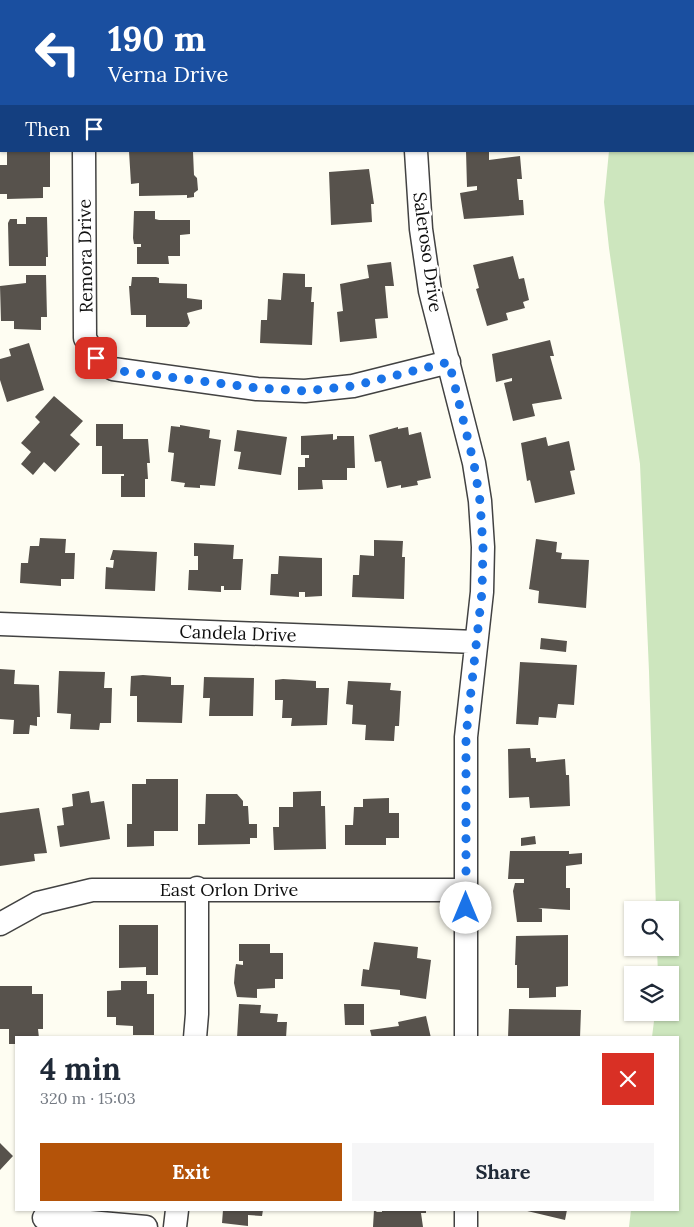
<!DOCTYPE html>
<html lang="en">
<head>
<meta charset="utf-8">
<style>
  :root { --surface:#fff; --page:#f6f6f7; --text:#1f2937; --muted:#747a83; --accent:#b45309 }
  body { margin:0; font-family:Lora,serif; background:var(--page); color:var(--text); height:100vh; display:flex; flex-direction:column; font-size:19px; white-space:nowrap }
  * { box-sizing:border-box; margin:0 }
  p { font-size:16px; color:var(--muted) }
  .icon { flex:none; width:28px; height:28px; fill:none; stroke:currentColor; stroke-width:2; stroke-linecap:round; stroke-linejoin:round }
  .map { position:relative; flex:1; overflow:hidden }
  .sheet { position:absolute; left:15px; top:1036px; width:664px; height:175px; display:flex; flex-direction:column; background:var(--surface); border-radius:0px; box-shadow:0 1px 4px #0004 }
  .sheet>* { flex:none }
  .hud { position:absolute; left:0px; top:0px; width:695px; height:152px; box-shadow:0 1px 4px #0004; background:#1a4fa0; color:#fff; overflow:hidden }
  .controls { position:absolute; left:624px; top:901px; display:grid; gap:10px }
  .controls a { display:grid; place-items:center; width:55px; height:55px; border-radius:0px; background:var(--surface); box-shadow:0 1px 4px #0004; font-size:25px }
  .pin { position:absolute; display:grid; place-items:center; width:42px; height:42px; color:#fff; margin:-21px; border-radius:10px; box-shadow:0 2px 8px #0006 }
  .me { position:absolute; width:55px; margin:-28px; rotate:0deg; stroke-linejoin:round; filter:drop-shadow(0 0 4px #0008) }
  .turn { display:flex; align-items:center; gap:18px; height:105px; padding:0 25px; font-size:22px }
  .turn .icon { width:65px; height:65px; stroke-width:2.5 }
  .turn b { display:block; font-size:35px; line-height:42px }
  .then { display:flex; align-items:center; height:48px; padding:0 25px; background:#0003; gap:10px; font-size:19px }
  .round { display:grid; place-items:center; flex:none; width:52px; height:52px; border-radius:0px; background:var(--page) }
  .headline { display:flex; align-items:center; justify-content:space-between; height:85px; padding:0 25px }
  h1 { font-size:30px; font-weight:700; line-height:38px }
  .cta { display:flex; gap:10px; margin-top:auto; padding:10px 25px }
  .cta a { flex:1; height:58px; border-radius:0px; background:var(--accent); color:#fff; font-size:20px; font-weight:700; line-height:58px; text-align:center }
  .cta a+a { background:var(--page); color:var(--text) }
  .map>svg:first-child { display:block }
  .green { fill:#cde6be }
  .building { fill:#57524c }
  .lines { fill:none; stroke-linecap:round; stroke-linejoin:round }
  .minor-casing { stroke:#424242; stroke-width:25 }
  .path { stroke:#313131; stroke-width:3; stroke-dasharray:5 2.5; stroke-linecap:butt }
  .minor { stroke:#fff; stroke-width:22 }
  .route { stroke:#1a73e8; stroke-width:9; stroke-dasharray:0 16.2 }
  .labels { text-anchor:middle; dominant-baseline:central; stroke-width:5; stroke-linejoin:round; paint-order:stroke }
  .street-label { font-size:18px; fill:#0f0f0f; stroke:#fff }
</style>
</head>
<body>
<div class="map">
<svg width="694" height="1227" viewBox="0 0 694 1227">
  <rect width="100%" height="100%" fill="#fefdf2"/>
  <path class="green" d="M 663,0 L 694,0 L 694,1227 L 629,1227 L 631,1210 L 678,1210 L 678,1038 L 652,1037 L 655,1013 L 670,1012 L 670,975 L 658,975 L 657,948 L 670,948 L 670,910 L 656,910 L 649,671 L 640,464 L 609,248 L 604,202 L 609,151 L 694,151 L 694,1 L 662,1 Z"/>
  <path class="building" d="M 7,151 L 50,151 L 50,187 L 43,187 L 43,198 L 7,199 L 7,194 L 0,194 L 0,165 L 7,165 Z
    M 129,151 L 193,152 L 194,175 L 197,178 L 198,190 L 194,193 L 194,197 L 187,198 L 187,195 L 139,196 L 139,183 L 131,184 Z
    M 466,151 L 489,151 L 489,160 L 520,156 L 522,179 L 517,179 L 519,200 L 523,200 L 524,215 L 464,219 L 460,193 L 477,190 L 477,186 L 467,187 Z
    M 369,169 L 374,204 L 371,204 L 372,222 L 331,225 L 329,172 Z
    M 134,211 L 155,211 L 155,219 L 159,220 L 190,220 L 190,234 L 180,235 L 180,256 L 168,256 L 169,264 L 137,264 L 137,247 L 141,247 L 141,244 L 134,244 L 133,238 Z
    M 26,217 L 47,217 L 48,257 L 46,257 L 46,266 L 9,266 L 8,223 L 10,219 L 17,219 L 17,224 L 26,224 Z
    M 513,256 L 519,279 L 524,278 L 529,300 L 523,302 L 525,308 L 506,313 L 508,320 L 487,326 L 476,289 L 479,288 L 473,265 Z
    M 391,262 L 394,286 L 385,286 L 388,318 L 375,319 L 377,338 L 340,342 L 337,312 L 343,311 L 340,284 L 369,278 L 367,265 Z
    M 283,273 L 305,274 L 305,287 L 312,287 L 311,302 L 314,302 L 312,345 L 260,343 L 261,320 L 267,320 L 268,299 L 281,300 Z
    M 26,275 L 46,275 L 47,317 L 41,317 L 41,330 L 14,329 L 14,321 L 1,321 L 0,286 L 26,283 Z
    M 132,277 L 156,277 L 159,278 L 159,283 L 187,284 L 187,298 L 202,300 L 202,309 L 187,313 L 190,323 L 187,327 L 146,327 L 146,315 L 131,315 L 129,286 L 131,286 Z
    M 550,340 L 554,356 L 550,356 L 562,399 L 532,404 L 535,416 L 513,421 L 504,383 L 512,381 L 512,378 L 496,382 L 492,354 Z
    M 29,343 L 44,390 L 7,402 L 0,380 L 0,359 L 11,356 L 9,349 Z
    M 54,396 L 83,421 L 70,435 L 80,444 L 55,472 L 44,462 L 33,475 L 21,464 L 31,452 L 21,443 L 40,422 L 35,417 Z
    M 96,424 L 123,424 L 123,439 L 148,439 L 150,463 L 147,463 L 148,479 L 145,479 L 145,497 L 121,497 L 121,476 L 124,476 L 124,474 L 102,474 L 102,446 L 96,446 Z
    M 180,425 L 210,430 L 209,438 L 221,440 L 215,486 L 200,485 L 200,488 L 184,487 L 185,483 L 171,481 L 174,453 L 168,452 L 171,426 L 180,427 Z
    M 398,427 L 398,429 L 408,427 L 409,435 L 421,432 L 431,478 L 417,481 L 418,485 L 401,488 L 401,485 L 387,488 L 381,461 L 375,462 L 369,435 Z
    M 237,430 L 287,437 L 281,475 L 238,469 L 241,452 L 234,451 Z
    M 333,434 L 333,440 L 337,439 L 337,436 L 354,436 L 355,468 L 347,468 L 347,480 L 322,480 L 323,489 L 298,490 L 298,467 L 305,467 L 305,458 L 309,458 L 309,455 L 301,455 L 301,436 Z
    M 546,437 L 548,446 L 569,441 L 575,470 L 570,471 L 575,494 L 535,503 L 530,480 L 527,481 L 521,443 Z
    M 40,538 L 66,539 L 65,553 L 75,553 L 74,579 L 61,579 L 61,586 L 20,583 L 21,563 L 28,563 L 30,546 L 39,546 Z
    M 536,539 L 557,542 L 556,552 L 562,553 L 561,559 L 589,560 L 586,608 L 538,603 L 539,591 L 529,589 Z
    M 374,540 L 403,541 L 402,557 L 405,557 L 404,599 L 352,597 L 353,575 L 359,575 L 360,555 L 374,556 Z
    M 194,543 L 234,545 L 233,559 L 243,559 L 241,590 L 224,590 L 224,586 L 221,586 L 221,592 L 188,590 L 189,570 L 198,570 L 198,556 L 194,556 Z
    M 113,550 L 157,552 L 155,591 L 105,589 L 106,567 L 113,568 L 114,560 L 110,560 Z
    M 279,556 L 322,558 L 322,596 L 305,597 L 305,592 L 299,592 L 299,597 L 270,595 L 271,574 L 278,574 Z
    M 541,638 L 567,641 L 566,652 L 540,649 Z
    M 520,662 L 577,665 L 574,705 L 558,704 L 556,718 L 539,717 L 538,725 L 516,724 Z
    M 0,669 L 15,670 L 14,684 L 39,685 L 40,717 L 37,717 L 37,726 L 30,725 L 29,734 L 13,734 L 14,720 L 0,719 Z
    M 59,671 L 105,672 L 104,688 L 112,688 L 111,723 L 100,723 L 99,730 L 70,729 L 71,714 L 57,713 Z
    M 143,675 L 171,677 L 171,685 L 184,685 L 182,723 L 137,722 L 137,696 L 130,696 L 131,676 Z
    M 204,677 L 254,678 L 253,716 L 209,716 L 210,698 L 203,698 Z
    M 283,679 L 316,681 L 316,688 L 329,688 L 327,725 L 291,726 L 292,718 L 282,718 L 283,700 L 275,700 L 275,680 Z
    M 348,681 L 391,683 L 390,690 L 401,691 L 399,726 L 395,726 L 394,741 L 365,740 L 366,725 L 352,724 L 353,705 L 346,704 Z
    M 530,748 L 531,758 L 536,758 L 536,762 L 565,759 L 566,775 L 569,775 L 570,806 L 530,808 L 529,797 L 509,798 L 508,749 Z
    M 146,779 L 178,779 L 178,831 L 154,831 L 154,846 L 127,847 L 127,824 L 132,824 L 132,784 L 146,784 Z
    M 89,791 L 91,803 L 104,801 L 110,839 L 60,847 L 57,826 L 64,825 L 62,808 L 73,806 L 72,794 Z
    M 321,791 L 321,806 L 325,806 L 326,849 L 274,850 L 273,827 L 279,827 L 279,807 L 293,807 L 293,792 Z
    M 206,794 L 237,794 L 243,801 L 243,806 L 248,806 L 249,824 L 257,824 L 257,838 L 250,838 L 250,844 L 198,845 L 198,824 L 205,824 Z
    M 389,798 L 389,813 L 399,813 L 399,838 L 386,838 L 386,845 L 345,845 L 345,825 L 353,825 L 354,807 L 363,807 L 363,799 Z
    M 39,808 L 47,853 L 34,854 L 35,861 L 0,866 L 0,813 Z
    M 535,836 L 536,844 L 521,846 L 521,838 Z
    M 510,851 L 569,851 L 569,854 L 582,853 L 582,864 L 566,866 L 566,888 L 570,888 L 570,910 L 538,908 L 542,909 L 542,922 L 517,922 L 513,891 L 515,883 L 524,883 L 524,879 L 508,879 Z
    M 119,925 L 158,925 L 158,975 L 146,975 L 146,967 L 119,968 Z
    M 568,935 L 568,986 L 556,987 L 556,997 L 529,998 L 529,988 L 517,988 L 517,965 L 515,965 L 516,936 Z
    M 374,942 L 418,947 L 417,958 L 431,960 L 426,999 L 400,995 L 400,990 L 361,986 L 363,969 L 369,970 Z
    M 239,944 L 270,944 L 270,953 L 283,953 L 283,979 L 275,979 L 275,988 L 257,989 L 257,998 L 237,997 L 234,983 L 235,970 L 236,964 L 243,965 L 243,961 L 239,961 Z
    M 121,981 L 147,981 L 147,994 L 154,994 L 154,1035 L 133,1035 L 133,1026 L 116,1025 L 116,1017 L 107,1017 L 107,991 L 121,990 Z
    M 0,986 L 32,986 L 32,994 L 43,994 L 43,1029 L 38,1029 L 39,1038 L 16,1038 L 16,1044 L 9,1044 L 9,1029 L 0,1029 Z
    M 239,1004 L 261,1005 L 260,1013 L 278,1014 L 277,1022 L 287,1022 L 286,1038 L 237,1038 Z
    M 344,1004 L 364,1004 L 364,1025 L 345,1025 Z
    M 509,1009 L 581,1010 L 580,1038 L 508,1038 Z
    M 426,1016 L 431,1038 L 372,1038 L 370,1030 L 399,1026 L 398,1022 Z
    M 0,1143 L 13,1156 L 0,1170 Z
    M 223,1210 L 263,1210 L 262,1216 L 248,1215 L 248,1226 L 222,1223 Z
    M 374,1210 L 377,1212 L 382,1212 L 382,1210 L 426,1210 L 426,1213 L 421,1213 L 423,1227 L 373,1227 Z
    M 523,1210 L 567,1210 L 565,1220 Z"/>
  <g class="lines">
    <g class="minor-casing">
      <path id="minor" d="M 82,0 L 82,1
        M 407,0 L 407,1
        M 84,151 L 85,338 L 96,358 L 113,369 L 257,389 L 305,391 L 353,386 L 449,362
        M 416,151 L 421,229 L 430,291 L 474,463 L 480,501 L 483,547 L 482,592 L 466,737 L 466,1038
        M 0,624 L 476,642
        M 0,924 L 38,903 L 92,890 L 466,890
        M 195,1038 L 197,1014 L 197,888
        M 44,1218 L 146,1227
        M 175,1227 L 177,1210
        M 466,1227 L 466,1210"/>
    </g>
    <path class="path" d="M 670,1 L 672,0"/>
    <use href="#minor" class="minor"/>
  </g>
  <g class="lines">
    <path class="route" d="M 96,358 L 113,370 L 257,388 L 305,391 L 353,386 L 449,362 L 474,464 L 480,501 L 483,547 L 482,592 L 466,736 L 466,908"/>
  </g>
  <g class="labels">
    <g class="street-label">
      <text transform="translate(428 252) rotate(82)">Saleroso Drive</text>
      <text transform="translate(85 256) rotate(-91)">Remora Drive</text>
      <text transform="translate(238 633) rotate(2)">Candela Drive</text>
      <text x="229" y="889">East Orlon Drive</text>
    </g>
  </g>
</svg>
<div class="controls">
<a><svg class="icon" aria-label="search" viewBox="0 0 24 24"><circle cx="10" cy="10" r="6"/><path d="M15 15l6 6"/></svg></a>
<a><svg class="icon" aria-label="layers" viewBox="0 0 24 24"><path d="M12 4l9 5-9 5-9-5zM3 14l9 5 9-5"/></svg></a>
</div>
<div class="pin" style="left:96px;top:358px;background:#d93025"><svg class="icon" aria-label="arrive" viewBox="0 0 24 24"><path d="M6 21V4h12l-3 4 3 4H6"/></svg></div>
<svg class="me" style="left:466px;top:908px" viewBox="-20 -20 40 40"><circle r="19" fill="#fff"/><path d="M0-13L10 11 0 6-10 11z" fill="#1a73e8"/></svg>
<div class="hud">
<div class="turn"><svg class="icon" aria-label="left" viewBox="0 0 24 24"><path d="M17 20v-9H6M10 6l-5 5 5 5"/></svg><div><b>190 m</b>Verna Drive</div></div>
<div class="then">Then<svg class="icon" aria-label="arrive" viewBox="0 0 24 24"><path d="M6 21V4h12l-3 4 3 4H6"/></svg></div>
</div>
<section class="sheet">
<div class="headline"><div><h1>4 min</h1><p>320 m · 15:03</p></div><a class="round" style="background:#d93025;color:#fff"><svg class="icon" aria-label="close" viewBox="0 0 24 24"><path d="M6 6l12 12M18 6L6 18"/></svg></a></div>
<div class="cta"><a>Exit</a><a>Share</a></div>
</section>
</div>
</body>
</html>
